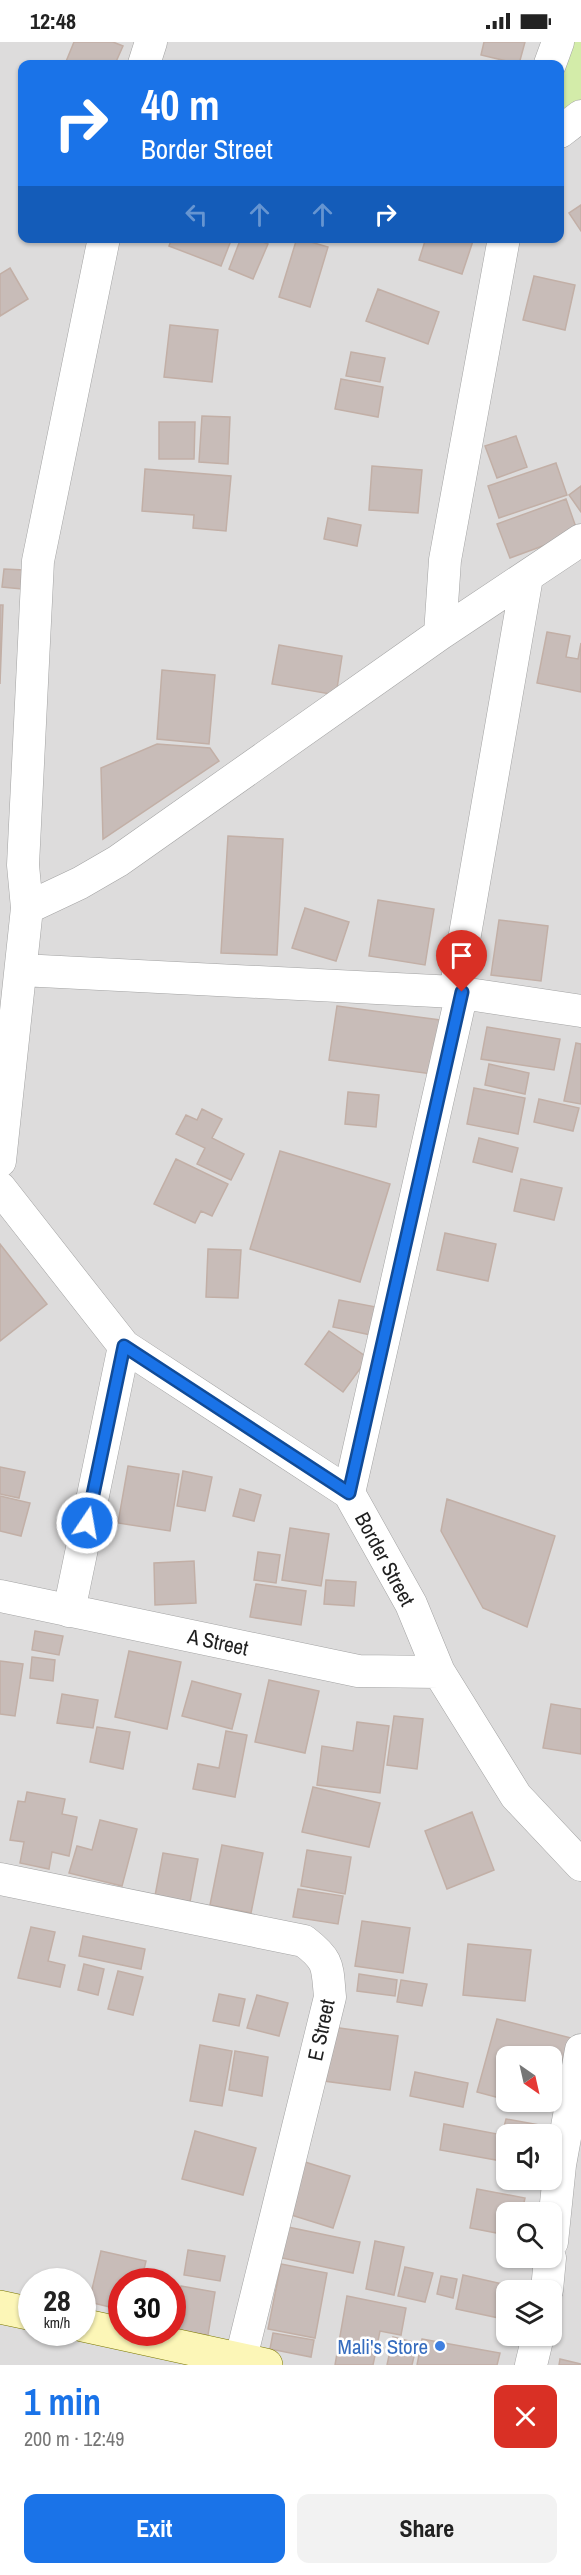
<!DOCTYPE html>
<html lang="en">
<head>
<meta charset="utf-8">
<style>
  :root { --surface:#fff; --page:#f2f2f2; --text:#222; --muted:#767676; --accent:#1a73e8 }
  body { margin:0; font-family:"Archivo Narrow",sans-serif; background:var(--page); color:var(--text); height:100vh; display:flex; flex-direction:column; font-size:22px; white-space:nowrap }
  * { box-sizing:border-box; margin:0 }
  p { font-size:20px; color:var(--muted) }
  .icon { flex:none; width:33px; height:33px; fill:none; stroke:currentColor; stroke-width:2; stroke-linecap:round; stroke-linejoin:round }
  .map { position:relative; height:2323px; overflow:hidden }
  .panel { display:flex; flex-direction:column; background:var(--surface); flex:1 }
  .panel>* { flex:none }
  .hud { position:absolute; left:18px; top:18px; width:546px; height:183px; border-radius:12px; box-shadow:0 2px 4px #0004; background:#1a73e8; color:#fff; overflow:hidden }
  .needle { width:39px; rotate:146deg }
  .controls { position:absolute; left:496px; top:2004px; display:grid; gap:12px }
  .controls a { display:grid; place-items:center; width:66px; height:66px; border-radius:12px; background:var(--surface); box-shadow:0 2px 4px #0004; font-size:30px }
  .speed { position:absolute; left:18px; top:2226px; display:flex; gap:12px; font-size:30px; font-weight:700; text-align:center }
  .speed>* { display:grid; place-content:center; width:78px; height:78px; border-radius:50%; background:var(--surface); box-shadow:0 2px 4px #0004; line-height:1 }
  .speed small { font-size:15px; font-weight:400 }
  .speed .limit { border:9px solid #d22; background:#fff; color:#111 }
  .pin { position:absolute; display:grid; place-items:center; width:51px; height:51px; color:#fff; margin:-62px -26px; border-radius:50% 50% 50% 0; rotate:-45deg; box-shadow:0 0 6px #0007 }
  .pin .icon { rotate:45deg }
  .me { position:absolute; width:66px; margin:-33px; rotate:12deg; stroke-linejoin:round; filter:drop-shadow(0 0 4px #0008) }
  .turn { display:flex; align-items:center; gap:21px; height:126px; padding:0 24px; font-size:27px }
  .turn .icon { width:78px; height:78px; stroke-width:2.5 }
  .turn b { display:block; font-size:42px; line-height:51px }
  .lanes { display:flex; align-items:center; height:57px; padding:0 24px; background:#0003; justify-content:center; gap:30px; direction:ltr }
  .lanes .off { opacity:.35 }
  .round { display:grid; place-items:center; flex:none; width:63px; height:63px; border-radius:12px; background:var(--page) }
  .overview { display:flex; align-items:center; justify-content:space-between; height:102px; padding:0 24px }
  h1 { font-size:36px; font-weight:800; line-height:45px; color:var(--accent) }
  .action { display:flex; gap:12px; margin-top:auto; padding:12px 24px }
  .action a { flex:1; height:69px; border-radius:12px; background:var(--accent); color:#fff; font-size:24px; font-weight:800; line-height:69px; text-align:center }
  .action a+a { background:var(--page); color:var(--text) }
  .status { display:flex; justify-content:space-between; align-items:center; height:42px; padding:0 30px; background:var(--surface); direction:ltr }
  .status svg { height:16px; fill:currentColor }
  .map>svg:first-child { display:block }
  .residential { fill:#dddcdc; fill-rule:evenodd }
  .grass { fill:#d3eca9 }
  .building { fill:#c8bcb8; stroke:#c2afa6; stroke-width:1.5 }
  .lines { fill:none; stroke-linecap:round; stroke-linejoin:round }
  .street-casing { stroke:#a3a3a3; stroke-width:33 }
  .secondary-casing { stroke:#7a7701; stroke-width:34 }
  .street { stroke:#fff; stroke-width:32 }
  .secondary { stroke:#fcf6b7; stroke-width:33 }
  .route-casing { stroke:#114b97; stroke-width:15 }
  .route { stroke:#1a73e8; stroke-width:10 }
  .shop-dot { fill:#3f7fe0; stroke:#fff; stroke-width:2 }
  .labels { text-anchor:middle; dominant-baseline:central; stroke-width:5; stroke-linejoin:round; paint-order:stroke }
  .street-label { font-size:21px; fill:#1f1f1f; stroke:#fff }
  .shop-label { font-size:21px; fill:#366cbe; stroke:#fff; text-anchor:end }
</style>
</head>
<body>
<div class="status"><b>12:48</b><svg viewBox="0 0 49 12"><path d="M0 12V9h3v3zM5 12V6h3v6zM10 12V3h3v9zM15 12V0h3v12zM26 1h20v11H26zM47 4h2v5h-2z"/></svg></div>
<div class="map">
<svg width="581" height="2323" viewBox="0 0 581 2323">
  <rect width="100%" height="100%" fill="#f0ebe5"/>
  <path class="residential" d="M 0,0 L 574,0 L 560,43 L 560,22 L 22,22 L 22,196 L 560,196 L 560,90 L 581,75 L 581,2323 L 0,2323 ZM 507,2014 L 552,2014 L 552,2060 L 507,2060 ZM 507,2092 L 552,2092 L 552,2138 L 507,2138 ZM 507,2170 L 552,2170 L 552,2216 L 507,2216 ZM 32,2240 L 82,2240 L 82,2290 L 32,2290 ZM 122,2240 L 172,2240 L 172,2290 L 122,2290 ZM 507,2248 L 552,2248 L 552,2294 L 507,2294 Z"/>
  <path class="grass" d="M 574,0 L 581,0 L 581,75 L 560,90 L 560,43 Z"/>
  <path class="building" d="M 74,0 L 113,0 L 123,4 L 115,22 L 65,22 Z
    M 484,0 L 525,0 L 519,22 L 481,13 Z
    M 581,163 L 581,189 L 569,171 Z
    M 172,196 L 232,196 L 221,224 L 169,204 Z
    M 241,196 L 253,196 L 268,202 L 253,237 L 229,227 Z
    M 297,196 L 328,205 L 310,265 L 279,255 Z
    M 426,196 L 474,196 L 462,232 L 419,218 Z
    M 10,226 L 28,257 L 0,274 L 0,232 Z
    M 534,234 L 575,243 L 565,288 L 523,278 Z
    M 378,247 L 439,270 L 428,302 L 366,279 Z
    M 170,283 L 218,288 L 212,340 L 164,335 Z
    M 351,310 L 385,316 L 380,340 L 346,334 Z
    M 341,337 L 383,345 L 378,375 L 335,367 Z
    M 202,374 L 230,375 L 228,422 L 199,420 Z
    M 159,380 L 195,380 L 194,417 L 159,417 Z
    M 516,394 L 527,425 L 497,436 L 485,404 Z
    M 556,421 L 567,453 L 499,476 L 488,444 Z
    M 372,424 L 422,428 L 418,471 L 369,468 Z
    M 145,427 L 231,434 L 226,489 L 193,486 L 194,473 L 142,469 Z
    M 581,444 L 581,470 L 569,453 Z
    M 566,457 L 578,491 L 510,516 L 497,482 Z
    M 328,476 L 361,483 L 357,504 L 324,497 Z
    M 4,527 L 24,528 L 22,547 L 2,545 Z
    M 0,563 L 3,563 L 0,642 Z
    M 547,590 L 570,594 L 566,615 L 578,617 L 581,601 L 581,650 L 537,641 Z
    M 279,603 L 342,614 L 336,653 L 272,642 Z
    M 162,628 L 215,633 L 209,702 L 157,697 Z
    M 157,702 L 210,706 L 219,719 L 103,797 L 101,726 Z
    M 228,794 L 283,797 L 277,913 L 221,911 Z
    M 378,858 L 434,867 L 425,923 L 369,914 Z
    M 305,866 L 349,880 L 336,919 L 292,906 Z
    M 499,878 L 548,884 L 541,939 L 491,933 Z
    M 337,964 L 440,978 L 432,1032 L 329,1018 Z
    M 487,985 L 560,997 L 554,1028 L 481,1017 Z
    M 576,1001 L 581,1002 L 581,1062 L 564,1059 Z
    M 489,1022 L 529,1031 L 525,1052 L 485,1043 Z
    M 474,1046 L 525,1056 L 518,1092 L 467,1082 Z
    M 348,1050 L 379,1053 L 376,1085 L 345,1082 Z
    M 539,1057 L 579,1066 L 573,1089 L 534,1080 Z
    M 202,1067 L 222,1077 L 212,1096 L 244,1112 L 231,1138 L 197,1122 L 205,1106 L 176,1092 L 186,1073 L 197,1078 Z
    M 479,1096 L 518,1106 L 512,1130 L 473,1120 Z
    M 280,1109 L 390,1142 L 360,1240 L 250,1207 Z
    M 176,1117 L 228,1142 L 212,1174 L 201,1169 L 195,1181 L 154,1162 Z
    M 521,1137 L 562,1146 L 554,1178 L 514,1169 Z
    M 445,1191 L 496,1202 L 488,1239 L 437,1228 Z
    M 0,1202 L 47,1262 L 0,1299 Z
    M 208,1207 L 241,1208 L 238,1256 L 206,1255 Z
    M 339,1258 L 376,1265 L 371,1293 L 333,1285 Z
    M 329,1289 L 368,1316 L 343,1350 L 305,1322 Z
    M 128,1424 L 179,1432 L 170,1489 L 118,1481 Z
    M 0,1425 L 25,1430 L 19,1456 L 0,1452 Z
    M 183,1429 L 212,1435 L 205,1469 L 177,1464 Z
    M 240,1447 L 261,1453 L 254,1479 L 233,1474 Z
    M 0,1454 L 30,1461 L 21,1494 L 0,1489 Z
    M 447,1457 L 555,1494 L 527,1585 L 483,1566 L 441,1489 Z
    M 290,1486 L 329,1492 L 321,1544 L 282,1538 Z
    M 258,1510 L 280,1513 L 276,1541 L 254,1538 Z
    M 194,1519 L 196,1561 L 155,1563 L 154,1521 Z
    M 326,1538 L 356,1540 L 354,1564 L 324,1562 Z
    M 256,1542 L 306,1549 L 301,1583 L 250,1575 Z
    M 35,1589 L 63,1594 L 59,1613 L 32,1608 Z
    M 129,1609 L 181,1620 L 167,1687 L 115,1675 Z
    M 32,1615 L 55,1618 L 53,1639 L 30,1636 Z
    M 0,1619 L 23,1622 L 15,1674 L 0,1672 Z
    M 269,1638 L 319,1649 L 305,1711 L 255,1700 Z
    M 192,1639 L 241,1652 L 232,1687 L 182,1674 Z
    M 62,1652 L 98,1658 L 93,1686 L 57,1681 Z
    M 551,1662 L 581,1667 L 581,1712 L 543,1706 Z
    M 394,1674 L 423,1677 L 417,1727 L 387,1723 Z
    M 357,1680 L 389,1684 L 380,1751 L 317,1743 L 322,1704 L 353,1709 Z
    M 97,1685 L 130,1690 L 123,1727 L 90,1720 Z
    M 226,1689 L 247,1693 L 235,1755 L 193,1747 L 198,1722 L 219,1726 Z
    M 313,1745 L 380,1761 L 369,1805 L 302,1790 Z
    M 27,1750 L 65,1757 L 62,1772 L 77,1775 L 69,1814 L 52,1810 L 49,1827 L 20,1821 L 24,1800 L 10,1798 L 18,1759 L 25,1760 Z
    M 472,1770 L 494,1828 L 447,1847 L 425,1789 Z
    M 100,1778 L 137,1787 L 122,1844 L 69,1831 L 77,1804 L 92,1808 Z
    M 222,1803 L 263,1811 L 251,1871 L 210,1863 Z
    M 307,1808 L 351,1815 L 345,1852 L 301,1844 Z
    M 163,1811 L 198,1817 L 190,1860 L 155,1854 Z
    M 298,1847 L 343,1854 L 338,1882 L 293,1875 Z
    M 362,1879 L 410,1886 L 403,1931 L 355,1924 Z
    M 31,1885 L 55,1890 L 48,1919 L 65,1923 L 60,1945 L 18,1936 Z
    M 83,1894 L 145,1907 L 141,1927 L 79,1914 Z
    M 468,1902 L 531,1908 L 525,1959 L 463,1953 Z
    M 84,1922 L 104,1927 L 98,1953 L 78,1948 Z
    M 118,1929 L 143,1935 L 133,1973 L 108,1967 Z
    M 359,1932 L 397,1938 L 395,1954 L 357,1949 Z
    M 401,1938 L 427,1942 L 422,1964 L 397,1960 Z
    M 219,1952 L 245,1957 L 239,1984 L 213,1979 Z
    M 257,1953 L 288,1961 L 279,1994 L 247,1986 Z
    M 497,1977 L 571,1996 L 552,2069 L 514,2060 L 552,2060 L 552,2014 L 507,2014 L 507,2058 L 477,2050 Z
    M 332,1985 L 398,1994 L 390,2048 L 324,2039 Z
    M 200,2003 L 232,2009 L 222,2064 L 190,2059 Z
    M 235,2009 L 268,2015 L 262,2054 L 229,2048 Z
    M 415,2030 L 468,2041 L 463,2065 L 410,2054 Z
    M 506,2077 L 540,2083 L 538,2092 L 507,2092 L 507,2120 L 440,2108 L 444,2082 L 502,2093 Z
    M 195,2089 L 256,2106 L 243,2153 L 182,2137 Z
    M 305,2120 L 350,2134 L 333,2186 L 288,2172 Z
    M 477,2147 L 525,2156 L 522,2170 L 507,2170 L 507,2193 L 470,2186 Z
    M 288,2185 L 360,2200 L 353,2231 L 282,2216 Z
    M 375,2199 L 404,2205 L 394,2253 L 366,2247 Z
    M 188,2208 L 225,2214 L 220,2239 L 184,2233 Z
    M 101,2209 L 146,2219 L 141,2240 L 122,2240 L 122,2268 L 89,2260 Z
    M 281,2222 L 327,2231 L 315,2296 L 268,2287 Z
    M 405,2225 L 433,2231 L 425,2260 L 398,2254 Z
    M 463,2233 L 507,2243 L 499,2276 L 456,2267 Z
    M 441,2234 L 457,2237 L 453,2256 L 437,2252 Z
    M 181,2244 L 215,2250 L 208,2293 L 174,2288 Z
    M 347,2254 L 406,2266 L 401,2293 L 380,2289 L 373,2323 L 335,2323 Z
    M 273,2291 L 314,2298 L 311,2315 L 270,2307 Z
    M 393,2295 L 417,2301 L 412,2323 L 387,2323 Z
    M 422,2297 L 500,2311 L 497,2323 L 417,2323 Z
    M 560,2317 L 581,2322 L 581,2323 L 559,2323 Z"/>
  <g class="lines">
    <g class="street-casing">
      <path id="street" d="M 144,22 L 151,0
        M 550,22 L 558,0
        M 560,90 L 581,74
        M 440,592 L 445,518 L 504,196
        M 27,866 L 80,841 L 118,819 L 440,592 L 581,498
        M 21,928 L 455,950 L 581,969
        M 455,950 L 527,535
        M 0,1119 L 27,866 L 23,823 L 38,519 L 104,196
        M 0,1146 L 124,1304 L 349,1451 L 411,1562 L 439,1630 L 516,1754 L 581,1823
        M 349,1451 L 462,950
        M 0,1554 L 358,1629 L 439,1630
        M 69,1569 L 124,1304
        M 0,1837 L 304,1899 C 330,1919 327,1924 330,1955 L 241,2316
        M 552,2200 L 560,2123 L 581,2008
        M 547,2248 L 550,2216
        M 531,2323 L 538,2294"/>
    </g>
    <g class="secondary-casing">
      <path id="secondary" d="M 0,2265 L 32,2272
        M 82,2283 L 266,2323"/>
    </g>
    <use href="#street" class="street"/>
    <use href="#secondary" class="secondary"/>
  </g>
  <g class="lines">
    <g class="route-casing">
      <path id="route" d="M 87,1481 L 124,1304 L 349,1451 L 462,950"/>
    </g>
    <use href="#route" class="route"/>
  </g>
  <circle class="shop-dot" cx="440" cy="2304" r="6"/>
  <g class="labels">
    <g class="street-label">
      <text transform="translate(385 1517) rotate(62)">Border Street</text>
      <text transform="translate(218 1600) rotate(12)">A Street</text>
      <text transform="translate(321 1988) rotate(-78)">E Street</text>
    </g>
    <g class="shop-label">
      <text x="428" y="2304">Mali's Store</text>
    </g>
  </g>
</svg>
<div class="controls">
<a><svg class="needle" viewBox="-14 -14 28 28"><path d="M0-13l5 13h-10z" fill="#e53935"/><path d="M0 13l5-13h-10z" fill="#767676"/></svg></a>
<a><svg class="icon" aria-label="sound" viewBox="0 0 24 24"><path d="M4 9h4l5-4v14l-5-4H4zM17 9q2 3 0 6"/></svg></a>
<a><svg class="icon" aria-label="search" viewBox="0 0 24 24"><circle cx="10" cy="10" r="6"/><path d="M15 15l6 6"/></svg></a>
<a><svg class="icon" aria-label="layers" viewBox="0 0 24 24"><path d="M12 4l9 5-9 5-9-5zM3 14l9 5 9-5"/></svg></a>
</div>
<div class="speed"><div>28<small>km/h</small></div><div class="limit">30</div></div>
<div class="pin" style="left:462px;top:950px;background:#d93025"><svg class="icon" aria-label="arrive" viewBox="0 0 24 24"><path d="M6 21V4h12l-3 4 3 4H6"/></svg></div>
<svg class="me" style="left:87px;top:1481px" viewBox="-20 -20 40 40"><circle r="17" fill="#1a73e8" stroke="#fff" stroke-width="3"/><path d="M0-11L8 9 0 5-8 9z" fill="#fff"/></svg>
<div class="hud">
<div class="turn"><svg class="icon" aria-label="right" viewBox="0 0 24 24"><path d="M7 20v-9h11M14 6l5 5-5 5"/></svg><div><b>40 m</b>Border Street</div></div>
<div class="lanes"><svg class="icon off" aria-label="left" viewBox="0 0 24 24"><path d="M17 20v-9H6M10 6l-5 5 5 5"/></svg><svg class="icon off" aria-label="ahead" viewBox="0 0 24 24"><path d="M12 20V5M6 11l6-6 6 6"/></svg><svg class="icon off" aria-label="ahead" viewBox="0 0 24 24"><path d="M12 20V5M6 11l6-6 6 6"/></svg><svg class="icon" aria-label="right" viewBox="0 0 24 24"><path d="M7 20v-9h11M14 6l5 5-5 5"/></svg></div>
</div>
</div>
<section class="panel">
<div class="overview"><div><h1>1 min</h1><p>200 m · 12:49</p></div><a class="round" style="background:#d93025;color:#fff"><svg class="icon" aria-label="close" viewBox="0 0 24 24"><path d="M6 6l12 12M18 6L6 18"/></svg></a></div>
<div class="action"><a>Exit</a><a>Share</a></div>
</section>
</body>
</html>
